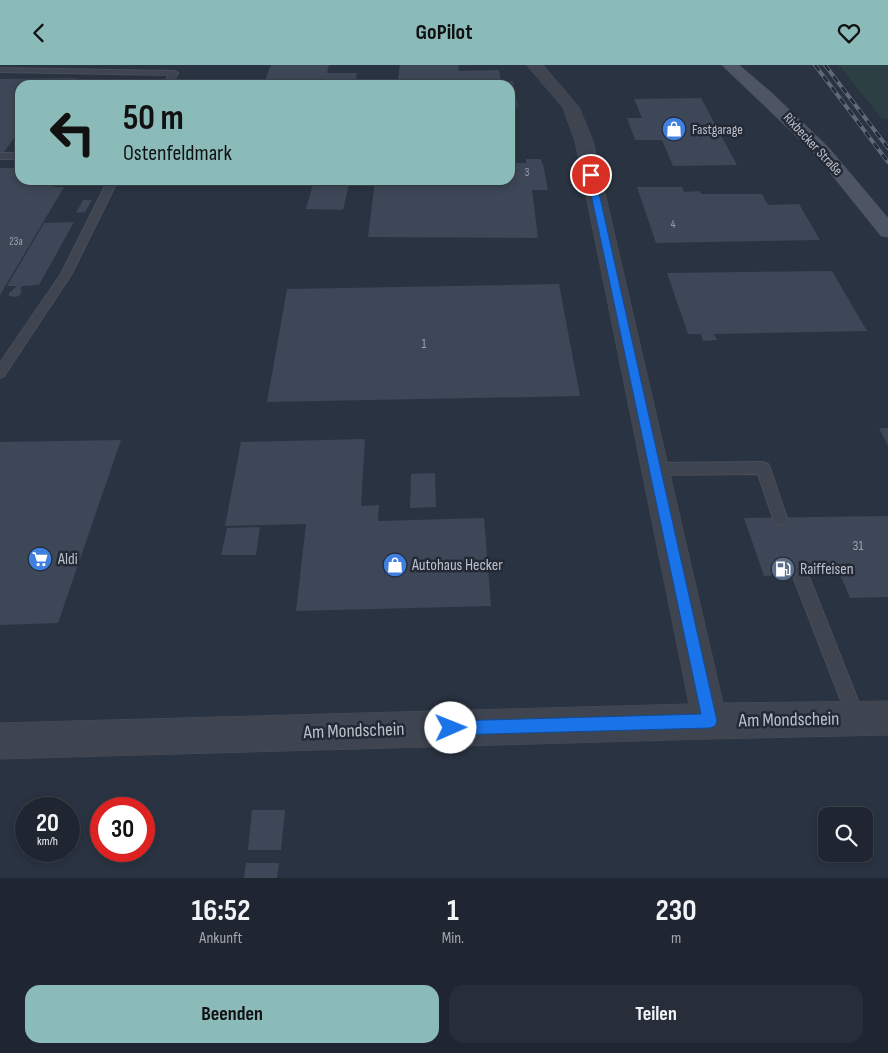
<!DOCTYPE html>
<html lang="de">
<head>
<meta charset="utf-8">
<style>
  :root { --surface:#202631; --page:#282e39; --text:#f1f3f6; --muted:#a2a5ab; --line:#3d434d; --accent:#8bbbb9 }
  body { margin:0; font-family:"Sofia Sans Condensed",sans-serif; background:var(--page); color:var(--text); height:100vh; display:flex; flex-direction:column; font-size:19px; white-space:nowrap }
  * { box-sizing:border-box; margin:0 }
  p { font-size:16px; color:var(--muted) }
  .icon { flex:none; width:28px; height:28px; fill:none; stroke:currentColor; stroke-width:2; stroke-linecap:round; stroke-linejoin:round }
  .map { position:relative; height:813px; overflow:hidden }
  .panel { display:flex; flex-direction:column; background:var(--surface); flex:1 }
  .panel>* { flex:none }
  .guide { position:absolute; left:15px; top:15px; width:500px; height:105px; border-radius:15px; box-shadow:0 2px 8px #0003,0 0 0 1px var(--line); background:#8bbbb9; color:#111; overflow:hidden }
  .buttons { position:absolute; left:818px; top:742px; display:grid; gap:10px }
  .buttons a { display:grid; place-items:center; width:55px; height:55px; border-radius:10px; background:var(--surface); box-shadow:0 2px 8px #0003,0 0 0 1px var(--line); font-size:25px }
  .speed { position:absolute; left:15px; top:732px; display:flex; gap:10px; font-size:25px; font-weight:700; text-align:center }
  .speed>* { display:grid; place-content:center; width:65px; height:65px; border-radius:50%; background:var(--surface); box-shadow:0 2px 8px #0003,0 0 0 1px var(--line); line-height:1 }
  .speed small { font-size:12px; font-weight:400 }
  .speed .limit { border:8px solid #d22; background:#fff; color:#111 }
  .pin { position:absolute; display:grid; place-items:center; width:42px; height:42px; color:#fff; margin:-21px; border:2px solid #fff; border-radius:50%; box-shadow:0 1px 5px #0007 }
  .me { position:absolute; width:55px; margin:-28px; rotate:89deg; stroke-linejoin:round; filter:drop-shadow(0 0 4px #0008) }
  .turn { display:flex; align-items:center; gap:18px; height:105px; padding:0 25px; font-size:22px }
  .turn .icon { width:65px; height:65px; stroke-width:2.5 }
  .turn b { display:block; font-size:35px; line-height:42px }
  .eta { display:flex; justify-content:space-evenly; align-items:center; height:85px; text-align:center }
  .eta b { font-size:30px; font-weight:700; line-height:35px }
  .button { display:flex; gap:10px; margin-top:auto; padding:10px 25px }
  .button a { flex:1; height:58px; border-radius:15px; background:var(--accent); color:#111; font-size:20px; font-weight:700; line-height:58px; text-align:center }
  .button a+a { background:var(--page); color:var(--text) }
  header { display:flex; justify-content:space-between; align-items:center; height:65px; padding:0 25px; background:var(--accent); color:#111; font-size:22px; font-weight:700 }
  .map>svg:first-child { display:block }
  .green { fill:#2c3f42 }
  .building { fill:#3d4757 }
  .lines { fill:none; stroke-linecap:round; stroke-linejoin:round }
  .service-casing { stroke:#484e5a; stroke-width:2 }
  .minor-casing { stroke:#484e5a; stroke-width:1 }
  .secondary-casing { stroke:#484e5a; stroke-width:1 }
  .service { fill:#3e4551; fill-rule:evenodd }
  .minor { fill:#3e4551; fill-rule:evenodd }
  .secondary { fill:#4d5564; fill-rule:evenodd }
  .rail-casing { stroke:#616977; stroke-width:4 }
  .rail { stroke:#232a36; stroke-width:2.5; stroke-dasharray:7; stroke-linecap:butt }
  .route { fill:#1a73e8; stroke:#114b97 }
  .labels { text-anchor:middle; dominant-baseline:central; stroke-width:5; stroke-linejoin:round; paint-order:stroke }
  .far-number-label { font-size:11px; fill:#9aa0ac }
  .far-poi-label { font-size:14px; fill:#bbc1cb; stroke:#232a36; text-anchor:start }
  .far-street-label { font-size:14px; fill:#bbc1cb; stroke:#232a36 }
  .number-label { font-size:14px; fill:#9aa0ac }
  .poi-label { font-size:16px; fill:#bbc1cb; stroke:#232a36; text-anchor:start }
  .near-street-label { font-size:19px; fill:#bbc1cb; stroke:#232a36 }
</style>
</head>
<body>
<header><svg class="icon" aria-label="back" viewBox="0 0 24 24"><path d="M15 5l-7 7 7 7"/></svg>GoPilot<svg class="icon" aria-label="heart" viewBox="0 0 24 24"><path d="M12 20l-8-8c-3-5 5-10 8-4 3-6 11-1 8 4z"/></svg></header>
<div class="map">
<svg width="888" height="813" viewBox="0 0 888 813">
  <rect width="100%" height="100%" fill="#2a3341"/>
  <path class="green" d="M 839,0 L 888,0 L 888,54 L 882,54 Z"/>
  <path class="building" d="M 271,0 L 329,0 L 327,8 L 357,8 L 355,20 L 263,20 Z
    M 400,0 L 459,0 L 458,6 L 499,5 L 501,17 L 513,16 L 518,42 L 510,42 L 510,20 L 397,20 Z
    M 77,13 L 72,20 L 20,20 L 20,65 L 4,87 L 0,87 L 0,14 Z
    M 701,33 L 737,100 L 673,101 L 662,75 L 635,75 L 627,53 L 642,53 L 634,34 Z
    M 526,94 L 541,94 L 542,99 L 543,99 L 548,125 L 532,125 L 538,173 L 368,172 L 375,115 L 510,115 L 510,98 L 526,98 Z
    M 0,103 L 20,103 L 20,115 L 58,115 L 53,122 L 64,122 L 0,230 Z
    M 314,115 L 350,115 L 343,145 L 306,144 Z
    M 637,122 L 682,122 L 684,127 L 700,126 L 701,129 L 762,129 L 768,140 L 799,139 L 820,175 L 656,178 Z
    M 83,135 L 92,135 L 85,147 L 76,148 Z
    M 74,157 L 39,220 L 22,221 L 20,224 L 22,226 L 20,230 L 16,232 L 9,231 L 9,228 L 17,221 L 7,221 L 44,158 Z
    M 832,206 L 867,266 L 714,269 L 717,275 L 703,276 L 701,269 L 688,269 L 667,208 Z
    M 559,219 L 580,331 L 267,337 L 287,224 Z
    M 879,363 L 888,363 L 888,381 Z
    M 365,374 L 361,441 L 379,440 L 378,456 L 484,453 L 491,541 L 296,546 L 306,459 L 225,461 L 241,377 Z
    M 121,375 L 58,558 L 0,560 L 0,377 Z
    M 435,408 L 436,442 L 410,443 L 411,409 Z
    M 888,451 L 888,532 L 850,533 L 839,507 L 764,511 L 744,453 Z
    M 260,462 L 256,490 L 221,490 L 227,463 Z
    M 252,745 L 285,745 L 281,785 L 248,785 Z
    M 246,798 L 279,798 L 277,813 L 244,813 Z"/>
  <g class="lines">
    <g class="service-casing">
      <path id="service" d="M 0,3 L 174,6 L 178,8 L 171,20 L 163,20 L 169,10 L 0,7 Z
        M 0,88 L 20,88 L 20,94 L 0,94 Z
        M 108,115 L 118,115 L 71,210 L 4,311 L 0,313 L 0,298 L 61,209 Z
        M 763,397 L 768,399 L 770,403 L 787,453 L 785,458 L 780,460 L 775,458 L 773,453 L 758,409 L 654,410 L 649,408 L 647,404 L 649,400 L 654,398 Z
        M 800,502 L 805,504 L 808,509 L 865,653 L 862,659 L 856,662 L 850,659 L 792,509 L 795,504 Z"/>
    </g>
    <g class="minor-casing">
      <path id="minor" d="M 527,0 L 543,0 L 579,42 L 593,76 L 723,638 L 888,636 L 888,670 L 710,674 L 0,694 L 0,658 L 689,639 L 575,76 L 563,43 Z"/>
    </g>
    <g class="secondary-casing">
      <path id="secondary" d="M 722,0 L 739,0 L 772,28 L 828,82 L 888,153 L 888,172 L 881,171 L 816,90 Z"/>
    </g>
    <use href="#service" class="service"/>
    <use href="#minor" class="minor"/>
    <use href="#secondary" class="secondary"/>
    <g class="rail-casing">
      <path id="rail" d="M 815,0 L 888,97
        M 825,0 L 888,83"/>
    </g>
    <use href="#rail" class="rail"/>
  </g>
  <path class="route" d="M 591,108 L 595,110 L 717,656 L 715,661 L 710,663 L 451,670 L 446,668 L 444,663 L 446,658 L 451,656 L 701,649 L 587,110 Z"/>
  <defs>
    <g id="shop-disc" transform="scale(1.25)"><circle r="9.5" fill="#3f7fe0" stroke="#232a36"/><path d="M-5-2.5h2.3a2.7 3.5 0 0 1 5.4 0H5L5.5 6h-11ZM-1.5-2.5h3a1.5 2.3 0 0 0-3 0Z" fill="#fff"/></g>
    <g id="supermarket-disc" transform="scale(1.25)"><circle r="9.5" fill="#3f7fe0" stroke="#232a36"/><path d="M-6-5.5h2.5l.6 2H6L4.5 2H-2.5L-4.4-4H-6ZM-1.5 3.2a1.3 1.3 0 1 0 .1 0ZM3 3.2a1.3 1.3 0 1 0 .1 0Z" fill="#fff"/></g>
    <g id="fuel-disc" transform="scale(1.25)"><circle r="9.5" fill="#5c6f8a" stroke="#232a36"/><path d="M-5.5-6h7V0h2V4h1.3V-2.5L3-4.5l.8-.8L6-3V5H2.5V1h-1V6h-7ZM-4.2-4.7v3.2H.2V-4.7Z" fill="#fff"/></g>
  </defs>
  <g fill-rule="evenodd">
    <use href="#shop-disc" x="674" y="64"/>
    <use href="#supermarket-disc" x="40" y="494"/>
    <use href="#shop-disc" x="395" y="500"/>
    <use href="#fuel-disc" x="783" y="504"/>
  </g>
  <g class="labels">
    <g class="far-number-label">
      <text x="527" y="107">3</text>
      <text x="673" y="159">4</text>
      <text x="16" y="176">23a</text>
    </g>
    <g class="far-poi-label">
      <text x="692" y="64">Fastgarage</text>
    </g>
    <g class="far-street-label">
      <text transform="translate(813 79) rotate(47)">Rixbecker Straße</text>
    </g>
    <g class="number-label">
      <text x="424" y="278">1</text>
      <text x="858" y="480">31</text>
    </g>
    <g class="poi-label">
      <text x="58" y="494">Aldi</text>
      <text x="412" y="500">Autohaus Hecker</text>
      <text x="800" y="504">Raiffeisen</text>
    </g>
    <g class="near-street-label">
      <text transform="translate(789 655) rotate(-1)">Am Mondschein</text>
      <text transform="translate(354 666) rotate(-2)">Am Mondschein</text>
    </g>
  </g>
</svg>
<div class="buttons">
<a><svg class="icon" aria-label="search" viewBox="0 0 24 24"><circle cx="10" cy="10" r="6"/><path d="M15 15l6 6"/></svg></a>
</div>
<div class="speed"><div>20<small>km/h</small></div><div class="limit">30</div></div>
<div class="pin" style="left:591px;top:110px;background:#d93025"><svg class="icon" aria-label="arrive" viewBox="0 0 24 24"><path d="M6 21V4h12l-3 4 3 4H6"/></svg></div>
<svg class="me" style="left:451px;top:663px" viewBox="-20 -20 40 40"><circle r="19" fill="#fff"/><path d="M0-13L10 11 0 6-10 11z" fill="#1a73e8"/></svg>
<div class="guide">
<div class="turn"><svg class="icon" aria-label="left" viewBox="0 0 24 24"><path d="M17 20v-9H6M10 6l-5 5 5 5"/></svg><div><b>50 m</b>Ostenfeldmark</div></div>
</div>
</div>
<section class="panel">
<div class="eta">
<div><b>16:52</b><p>Ankunft</p></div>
<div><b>1</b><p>Min.</p></div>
<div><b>230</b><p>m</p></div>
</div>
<div class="button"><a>Beenden</a><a>Teilen</a></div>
</section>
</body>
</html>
